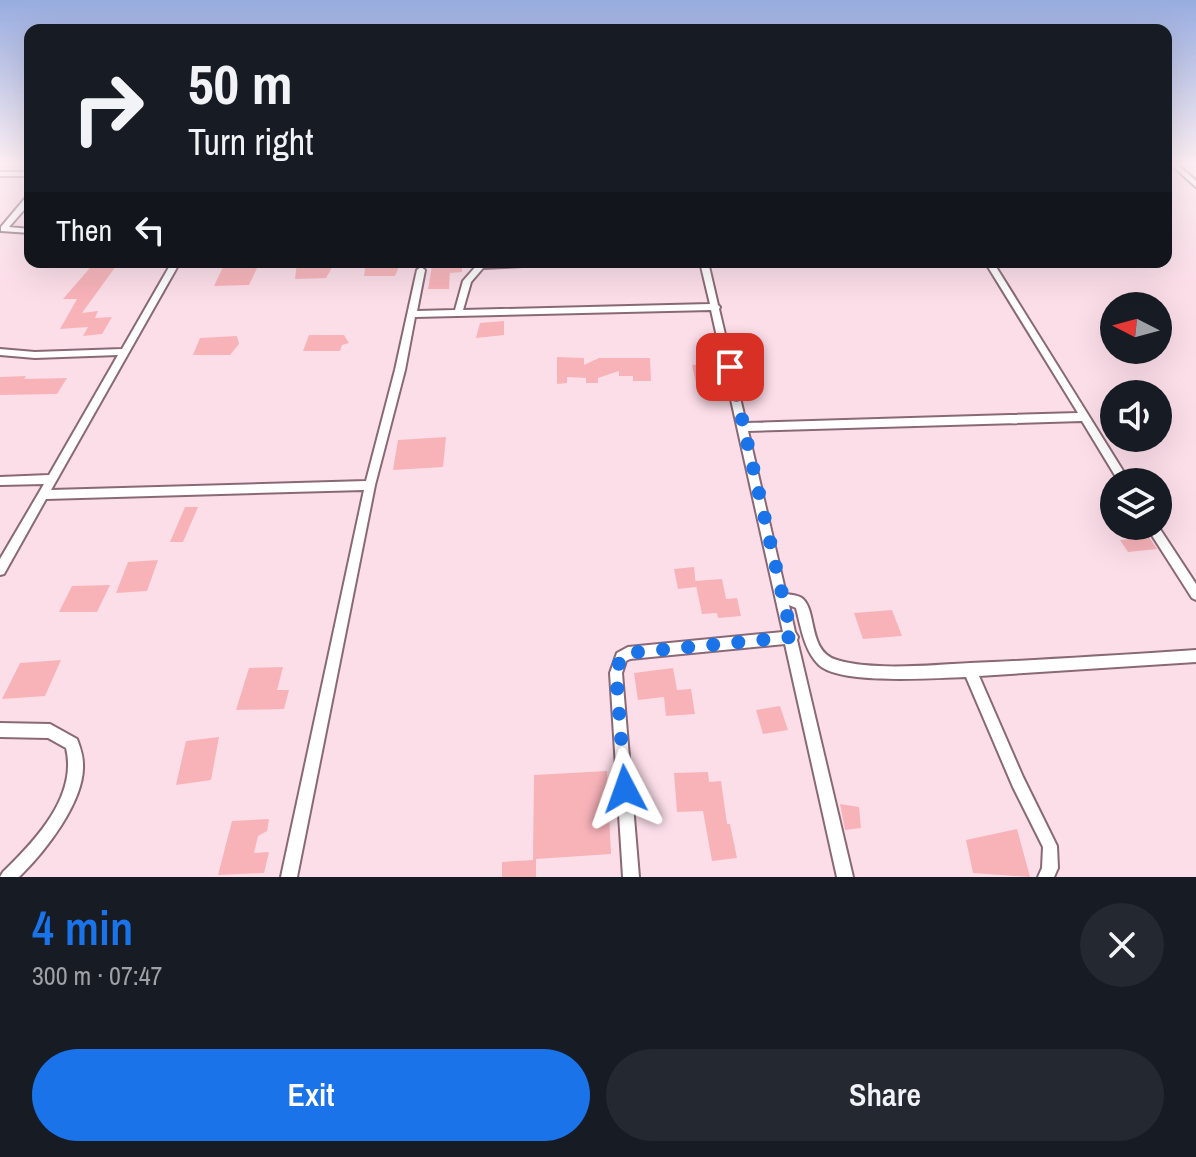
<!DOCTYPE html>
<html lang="en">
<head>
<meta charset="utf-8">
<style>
  :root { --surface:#171b24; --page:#242831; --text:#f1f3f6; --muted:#9ea1a6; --accent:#1a73e8 }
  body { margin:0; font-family:"Archivo Narrow",sans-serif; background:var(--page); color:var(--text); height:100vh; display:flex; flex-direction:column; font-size:30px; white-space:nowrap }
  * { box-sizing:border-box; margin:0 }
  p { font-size:26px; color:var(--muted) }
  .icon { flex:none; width:44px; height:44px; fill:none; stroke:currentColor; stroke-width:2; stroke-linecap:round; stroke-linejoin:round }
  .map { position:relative; height:877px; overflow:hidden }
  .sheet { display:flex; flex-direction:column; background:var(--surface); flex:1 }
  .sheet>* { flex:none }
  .banner { position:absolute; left:24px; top:24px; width:1148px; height:244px; border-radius:16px; box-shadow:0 8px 32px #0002; background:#171b24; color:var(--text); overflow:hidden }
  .needle { width:52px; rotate:276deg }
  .controls { position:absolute; left:1100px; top:292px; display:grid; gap:16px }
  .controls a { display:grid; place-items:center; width:72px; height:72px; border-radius:50%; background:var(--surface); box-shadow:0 8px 32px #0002; font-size:40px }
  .pin { position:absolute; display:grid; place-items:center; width:68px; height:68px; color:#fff; margin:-34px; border-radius:16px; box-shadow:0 4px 12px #0006 }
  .me { position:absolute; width:88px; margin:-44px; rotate:356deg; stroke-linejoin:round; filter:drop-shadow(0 0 6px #0008) }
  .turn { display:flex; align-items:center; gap:28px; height:168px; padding:0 32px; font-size:36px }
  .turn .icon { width:104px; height:104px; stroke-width:2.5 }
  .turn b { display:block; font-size:56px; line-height:68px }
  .then { display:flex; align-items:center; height:76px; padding:0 32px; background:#0003; gap:16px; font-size:30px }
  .round { display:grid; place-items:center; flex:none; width:84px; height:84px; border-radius:42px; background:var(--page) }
  .summary { display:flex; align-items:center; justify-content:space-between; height:136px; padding:0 32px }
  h1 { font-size:48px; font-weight:600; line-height:60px; color:var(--accent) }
  .button { display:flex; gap:16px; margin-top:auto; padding:16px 32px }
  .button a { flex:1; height:92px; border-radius:48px; background:var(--accent); color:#fff; font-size:32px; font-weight:600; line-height:92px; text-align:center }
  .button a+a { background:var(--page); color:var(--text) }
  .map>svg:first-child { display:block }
  .building { fill:#f8b3b9 }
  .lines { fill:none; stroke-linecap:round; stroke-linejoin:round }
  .minor-casing { stroke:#8a6976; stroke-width:4 }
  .minor { fill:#fff; fill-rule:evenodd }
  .route { stroke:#1a73e8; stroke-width:14; stroke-dasharray:0 25.2 }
</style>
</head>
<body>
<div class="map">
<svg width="1196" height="877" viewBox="0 0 1196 877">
  <rect width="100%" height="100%" fill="#fcdee9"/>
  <path class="building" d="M 95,262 L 119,262 L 82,313 L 98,311 L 95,318 L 112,317 L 102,334 L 83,336 L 88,327 L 60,329 L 77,299 L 63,299 Z
    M 297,262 L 335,262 L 326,278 L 295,279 Z
    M 366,262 L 401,262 L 395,276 L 364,276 Z
    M 450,262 L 462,262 L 462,272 L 450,273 L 450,269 L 449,289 L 428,289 L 432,266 Z
    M 258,266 L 249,285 L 214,286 L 223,267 Z
    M 504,321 L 504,335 L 476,338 L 480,323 Z
    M 309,335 L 344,335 L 349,343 L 342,345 L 340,351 L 303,351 Z
    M 237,336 L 239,344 L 230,355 L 193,355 L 200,338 Z
    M 557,357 L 584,358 L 584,365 L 599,358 L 650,358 L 651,381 L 633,381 L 633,376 L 619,376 L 619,371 L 598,378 L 598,383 L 586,383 L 586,378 L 567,377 L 567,383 L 557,384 Z
    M 716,364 L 720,382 L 696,383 L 692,365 Z
    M 26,376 L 24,379 L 67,378 L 57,394 L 0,395 L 0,377 Z
    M 446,437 L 443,467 L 393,470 L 398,440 Z
    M 185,507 L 198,507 L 183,542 L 170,542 Z
    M 1149,537 L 1157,549 L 1128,552 L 1120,540 Z
    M 158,560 L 147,591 L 116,593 L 128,562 Z
    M 694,567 L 696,587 L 678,589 L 674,569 Z
    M 722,579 L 726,599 L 737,598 L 741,616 L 718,618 L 717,613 L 702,614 L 695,581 Z
    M 110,585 L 97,612 L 59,612 L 72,586 Z
    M 892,610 L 902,636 L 863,639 L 854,613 Z
    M 61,660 L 45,696 L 2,699 L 20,663 Z
    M 283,667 L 277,690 L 289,690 L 284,709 L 236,710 L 249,668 Z
    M 673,668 L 677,690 L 691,689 L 695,714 L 666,716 L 664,697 L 638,700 L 634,673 Z
    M 780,706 L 788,730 L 763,734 L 756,710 Z
    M 219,737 L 211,780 L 176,785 L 186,741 Z
    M 607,771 L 611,854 L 536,859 L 536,877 L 502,877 L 502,862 L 533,860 L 534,775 Z
    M 708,772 L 709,782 L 721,781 L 727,824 L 730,824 L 737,858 L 712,861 L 703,811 L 677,812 L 674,773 Z
    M 840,804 L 859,807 L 861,828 L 845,830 Z
    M 269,819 L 267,831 L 258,836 L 254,853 L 269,852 L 264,873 L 218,875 L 232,821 Z
    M 1017,829 L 1030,877 L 973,873 L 966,840 Z"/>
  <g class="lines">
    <g class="minor-casing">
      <path id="minor" d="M 1169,163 L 1176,163 L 1196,181 L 1196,187 Z
        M 0,172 L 30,172 L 30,176 L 0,176 Z
        M 27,196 L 30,196 L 30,203 L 9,227 L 30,229 L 30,233 L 1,231 L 1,227 Z
        M 172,262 L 180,262 L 51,490 L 366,481 L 395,370 L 417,270 L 421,267 L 425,270 L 417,311 L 455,310 L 463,281 L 478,264 L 512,262 L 567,262 L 563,264 L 483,268 L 471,282 L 463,310 L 710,304 L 700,262 L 708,262 L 718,305 L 720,307 L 719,309 L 746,423 L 1078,413 L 985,262 L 993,262 L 1130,482 L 1119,482 L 1082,421 L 748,431 L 786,594 C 792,595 799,595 803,599 C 817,612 808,652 837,660 C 873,671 932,665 970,663 C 1045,660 1121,655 1196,650 L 1196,662 L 979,676 L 1023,777 L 1057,846 L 1058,868 L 1054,877 L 1038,877 L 1042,868 L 1043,847 L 1013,787 L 966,677 C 936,678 840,685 819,665 C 804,650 801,627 796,608 L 789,605 L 795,632 L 798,637 L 797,640 L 853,877 L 837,877 L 785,644 L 630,659 L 626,661 L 622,673 L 639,877 L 623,877 L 610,673 L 617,653 L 628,647 L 783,632 L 711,310 L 415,317 L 405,370 L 375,485 L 297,877 L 281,877 L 364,490 L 46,499 L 4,574 L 0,575 L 0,559 L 44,484 L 0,485 L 0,477 L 49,475 L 118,355 L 35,358 L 0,355 L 0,349 L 35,352 L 122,349 Z
        M 1146,526 L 1158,526 L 1196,584 L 1196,600 L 1192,598 Z
        M 0,723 L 50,724 L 77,739 C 80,747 83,755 83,764 C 85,801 45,852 19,877 L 0,877 L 3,872 C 35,841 78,796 66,748 L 48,738 L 0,737 Z"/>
    </g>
    <use href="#minor" class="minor"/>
  </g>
  <linearGradient id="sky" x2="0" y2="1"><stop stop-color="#98acdf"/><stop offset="0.57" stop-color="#fef0f5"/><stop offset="1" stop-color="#fef0f5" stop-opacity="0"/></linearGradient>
  <rect width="1196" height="286" fill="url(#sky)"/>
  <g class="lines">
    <path class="route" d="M 625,789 L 616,673 L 621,657 L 628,653 L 792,637 L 730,367"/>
  </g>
</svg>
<div class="controls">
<a><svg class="needle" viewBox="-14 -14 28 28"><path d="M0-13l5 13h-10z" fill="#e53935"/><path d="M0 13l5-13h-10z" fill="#9ea1a6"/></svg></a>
<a><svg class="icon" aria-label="sound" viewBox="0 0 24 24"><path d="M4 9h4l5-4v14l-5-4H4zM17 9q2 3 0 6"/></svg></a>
<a><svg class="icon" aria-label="layers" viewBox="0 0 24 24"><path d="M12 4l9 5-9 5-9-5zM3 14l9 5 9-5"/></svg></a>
</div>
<div class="pin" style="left:730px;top:367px;background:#d93025"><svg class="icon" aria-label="arrive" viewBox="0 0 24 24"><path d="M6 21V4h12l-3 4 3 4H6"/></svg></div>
<svg class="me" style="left:625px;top:789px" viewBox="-20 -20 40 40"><path d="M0-17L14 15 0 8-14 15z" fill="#1a73e8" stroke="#fff" stroke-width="4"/></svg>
<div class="banner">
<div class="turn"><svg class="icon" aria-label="right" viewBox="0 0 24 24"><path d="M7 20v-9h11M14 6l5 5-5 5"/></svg><div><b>50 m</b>Turn right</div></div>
<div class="then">Then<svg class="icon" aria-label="left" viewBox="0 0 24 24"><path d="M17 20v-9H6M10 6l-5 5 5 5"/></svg></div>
</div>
</div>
<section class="sheet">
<div class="summary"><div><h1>4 min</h1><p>300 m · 07:47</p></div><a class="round"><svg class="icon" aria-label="close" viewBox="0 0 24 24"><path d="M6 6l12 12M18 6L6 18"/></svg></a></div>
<div class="button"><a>Exit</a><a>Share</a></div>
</section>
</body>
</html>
